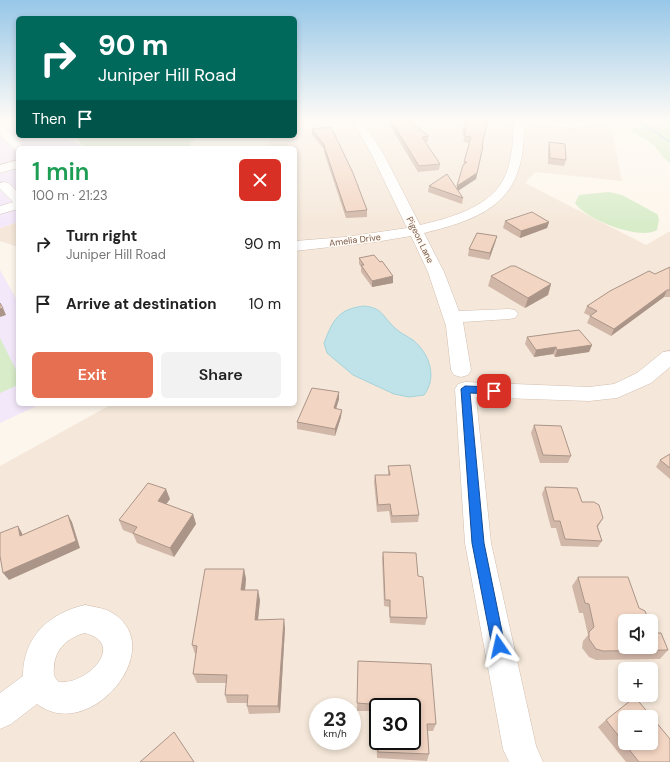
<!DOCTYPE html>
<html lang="en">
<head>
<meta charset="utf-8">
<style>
  :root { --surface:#fff; --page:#f2f2f2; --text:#222; --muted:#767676; --accent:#e76f51 }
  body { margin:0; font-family:"DM Sans",sans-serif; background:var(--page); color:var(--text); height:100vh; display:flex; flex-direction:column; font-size:15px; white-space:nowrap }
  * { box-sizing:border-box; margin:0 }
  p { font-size:13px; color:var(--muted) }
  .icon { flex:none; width:22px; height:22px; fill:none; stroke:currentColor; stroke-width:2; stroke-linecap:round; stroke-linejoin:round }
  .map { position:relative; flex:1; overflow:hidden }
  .details { position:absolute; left:16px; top:146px; width:281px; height:260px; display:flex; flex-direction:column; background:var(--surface); border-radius:6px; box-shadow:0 2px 6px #0003 }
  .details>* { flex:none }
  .top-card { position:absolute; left:16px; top:16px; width:281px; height:122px; border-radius:6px; box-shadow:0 2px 6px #0003; background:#00695c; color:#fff; overflow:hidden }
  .fabs { position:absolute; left:618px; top:614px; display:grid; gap:8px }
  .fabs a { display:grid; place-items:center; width:40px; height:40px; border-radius:6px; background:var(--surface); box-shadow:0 2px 6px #0003; font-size:20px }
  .speed { position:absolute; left:309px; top:698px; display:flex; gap:8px; font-size:20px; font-weight:700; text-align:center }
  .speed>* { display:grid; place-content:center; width:52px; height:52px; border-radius:50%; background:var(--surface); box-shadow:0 2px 6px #0003; line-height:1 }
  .speed small { font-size:10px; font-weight:400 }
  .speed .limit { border:2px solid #111; border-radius:6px; background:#fff; color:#111 }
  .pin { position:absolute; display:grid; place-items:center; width:34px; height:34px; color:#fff; margin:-17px; border-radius:8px; box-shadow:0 2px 6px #0006 }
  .me { position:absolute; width:44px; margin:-22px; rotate:349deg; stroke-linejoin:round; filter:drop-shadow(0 0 3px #0008) }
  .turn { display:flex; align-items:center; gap:14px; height:84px; padding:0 16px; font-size:18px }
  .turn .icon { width:52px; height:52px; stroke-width:2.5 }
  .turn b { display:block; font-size:28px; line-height:34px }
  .then { display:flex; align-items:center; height:38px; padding:0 16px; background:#0003; gap:8px; font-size:15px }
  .round { display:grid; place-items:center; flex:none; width:42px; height:42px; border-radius:6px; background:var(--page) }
  .summary { display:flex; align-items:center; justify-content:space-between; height:68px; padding:0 16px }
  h1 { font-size:24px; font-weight:600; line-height:30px; color:#1e9e55 }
  .action { display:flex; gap:8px; margin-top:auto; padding:8px 16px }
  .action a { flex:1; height:46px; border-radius:6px; background:var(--accent); color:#fff; font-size:16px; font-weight:600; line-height:46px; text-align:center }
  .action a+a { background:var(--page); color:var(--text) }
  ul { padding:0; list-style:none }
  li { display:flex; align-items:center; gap:12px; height:60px; padding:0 16px }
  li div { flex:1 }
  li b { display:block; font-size:15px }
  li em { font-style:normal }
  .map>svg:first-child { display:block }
  .residential { fill:#f5e8da; fill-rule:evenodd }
  .education { fill:#f3e8fa }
  .green { fill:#d8ecc9 }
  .water { fill:#bfe3e8; stroke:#a5d3da }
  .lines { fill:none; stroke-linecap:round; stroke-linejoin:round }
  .stream { fill:#a5d3da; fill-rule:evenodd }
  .minor-casing { stroke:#d1beb0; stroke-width:1 }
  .minor { fill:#fff; fill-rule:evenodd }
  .wall { fill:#d1b7a8 }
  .shaded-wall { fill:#aa9588 }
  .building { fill:#f3d5c3; stroke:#aa9588; fill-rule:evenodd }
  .route { fill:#1a73e8; stroke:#114b97 }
  .labels { text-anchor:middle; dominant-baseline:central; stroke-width:3; stroke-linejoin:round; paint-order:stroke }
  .far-street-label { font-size:9px; fill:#7a5c4d; stroke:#fffaf3 }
</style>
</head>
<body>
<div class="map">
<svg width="670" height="762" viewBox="0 0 670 762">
  <rect width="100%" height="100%" fill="#fdf6ec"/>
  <path class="residential" d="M 295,119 L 610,119 L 622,181 L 535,172 L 525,183 L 646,245 L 670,231 L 670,762 L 0,762 L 0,466 L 112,404 L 295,404 L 295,148 L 271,148 L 269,136 L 295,136 ZM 625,621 L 651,621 L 651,647 L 625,647 ZM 625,669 L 651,669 L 651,695 L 625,695 ZM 318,707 L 352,707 L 352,741 L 318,741 ZM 378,707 L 412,707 L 412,741 L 378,741 ZM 625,717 L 651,717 L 651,743 L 625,743 Z
    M 18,222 L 18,247 L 0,241 L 0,228 Z"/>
  <path class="education" d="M 0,119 L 18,119 L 18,136 L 63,136 L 85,148 L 18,148 L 18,222 L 0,228 Z
    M 0,270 L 18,302 L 18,404 L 41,404 L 0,423 Z"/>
  <path class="green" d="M 645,126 L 670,127 L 670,163 C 661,157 658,148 650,142 C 644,138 636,135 632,129 L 633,128 Z
    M 76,136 L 196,136 L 187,148 L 89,148 L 81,144 Z
    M 609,192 L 622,195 L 657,214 L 659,219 L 657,230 C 640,241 585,219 575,203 L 579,195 Z
    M 0,338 L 18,374 L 18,385 L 0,393 Z"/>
  <path class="water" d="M 364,306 C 383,308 382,316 395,328 C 400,333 407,336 413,340 C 429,353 438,377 424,395 L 409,397 L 394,394 L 353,375 L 327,353 L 324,343 C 333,320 338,309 364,306 Z"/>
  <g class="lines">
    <path class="stream" d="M 634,119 L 637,119 L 670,141 L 670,143 Z"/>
    <g class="minor-casing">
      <path id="minor" d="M 351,119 L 361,119 L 383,153 L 420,225 C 447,219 487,208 502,182 C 513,163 513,140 514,119 L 575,122 L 593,119 L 617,119 L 612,122 L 575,128 L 524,125 C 525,199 490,217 424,233 L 444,272 L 459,311 L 509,309 L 515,310 L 518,314 L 515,318 L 509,319 L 463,322 L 471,370 L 468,375 L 461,377 L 454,375 L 451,370 L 446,326 L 428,272 L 411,236 L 375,242 L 295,251 L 295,241 L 345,237 L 407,228 L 371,153 Z
        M 0,126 L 4,127 L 25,148 L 18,148 L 18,151 L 15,150 L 0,135 Z
        M 18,160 L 18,168 L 0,173 L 0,165 Z
        M 4,182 L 9,183 L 18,192 L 18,209 L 0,214 L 0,206 L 13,202 L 0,189 L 0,183 Z
        M 670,351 L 670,367 L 651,383 L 617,398 L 589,401 L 476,397 L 491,543 L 536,746 L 543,762 L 509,762 L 503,749 L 465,543 L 455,389 L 458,384 L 465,382 L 589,387 L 614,384 L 637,373 L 663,352 Z
        M 85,605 C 94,607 106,608 114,614 C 168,649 90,744 37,704 L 11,724 L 0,729 L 0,693 L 23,676 C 23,637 49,613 85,605 ZM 85,633 C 127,644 87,685 59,682 C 54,678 53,674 54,668 C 54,650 68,637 85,633 Z"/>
    </g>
    <use href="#minor" class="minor"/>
  </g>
  <path class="wall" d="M 386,119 L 405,119 L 429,136 L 428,142 L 425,142 L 440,164 L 439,170 L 418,172 Z
    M 468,119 L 482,146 L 482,152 L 476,179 L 458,191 L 463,198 L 462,204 L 428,192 L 429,186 L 457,189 L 469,143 L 463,142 L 465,135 L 462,134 L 463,129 Z
    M 330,127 L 367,210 L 367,217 L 346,218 L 324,152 L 324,149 L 312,135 L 312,129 Z
    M 549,142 L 566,160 L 564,166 L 548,164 L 548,148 Z
    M 505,221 L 549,222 L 547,228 L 520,238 L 503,228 Z
    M 497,236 L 495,243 L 489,260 L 468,256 L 469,249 Z
    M 359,258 L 380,262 L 393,276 L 393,283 L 372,287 L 361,272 L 361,267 L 359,264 Z
    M 670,267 L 670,297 L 664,297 L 611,336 L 587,323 L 590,316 L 584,313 L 587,306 Z
    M 491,276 L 551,284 L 548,295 L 525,308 L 488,286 Z
    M 527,337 L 592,345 L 589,352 L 555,357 L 553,354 L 534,357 L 525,344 Z
    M 339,392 L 339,399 L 336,409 L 341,417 L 335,436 L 297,429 L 297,422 Z
    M 534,425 L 571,456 L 568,463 L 540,463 L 531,433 Z
    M 670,454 L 670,479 L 656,467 L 660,460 Z
    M 388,466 L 419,515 L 418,522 L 391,523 L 389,511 L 377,512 L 374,482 L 375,475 L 388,475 Z
    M 545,487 L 582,502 L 603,518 L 598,527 L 602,541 L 598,547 L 561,546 L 556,528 L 551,528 L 542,494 Z
    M 170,499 L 166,504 L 193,514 L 196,524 L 174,557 L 137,543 L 133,534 L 123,530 L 119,520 Z
    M 383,552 L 418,576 L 427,618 L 425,625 L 390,623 L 389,607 L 384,606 L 382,558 Z
    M 244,569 L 246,579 L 245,590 L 260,600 L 258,620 L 285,628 L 280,713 L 249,714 L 247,706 L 247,703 L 227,703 L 225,695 L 226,683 L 197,683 L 193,674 L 196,654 L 195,654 L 192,645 Z
    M 578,577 L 639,608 L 654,633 L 668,650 L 660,659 L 596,660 L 589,657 L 582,648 L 583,641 L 588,635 L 583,613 L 579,613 L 572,586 Z
    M 358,661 L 436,724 L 433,731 L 428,731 L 429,754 L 427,761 L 377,758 L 376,733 L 369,732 L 369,711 L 357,711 Z
    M 606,720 L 670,762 L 626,762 L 598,727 Z"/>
  <path class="shaded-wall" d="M 482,152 L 476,179 L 456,192 L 457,186 Z
    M 549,222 L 547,228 L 520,238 L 521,231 Z
    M 497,236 L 495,243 L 489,260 L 490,253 Z
    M 393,276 L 393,283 L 372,287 L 372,281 Z
    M 551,284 L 548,295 L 525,308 L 528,298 Z
    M 667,290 L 664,297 L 611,336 L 614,329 Z
    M 3,308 L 6,315 L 0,317 L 0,309 Z
    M 592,345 L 589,352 L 555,357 L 557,350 Z
    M 556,347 L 553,354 L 534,357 L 536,350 Z
    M 339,392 L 339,399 L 334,415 L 334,408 Z
    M 342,410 L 341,417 L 335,436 L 335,429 Z
    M 166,489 L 170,499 L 161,511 L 158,501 Z
    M 193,514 L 196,524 L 174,557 L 170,548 Z
    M 68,515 L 72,522 L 80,548 L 9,580 L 3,573 Z
    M 18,526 L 22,533 L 24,542 L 20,536 Z
    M 244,569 L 246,579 L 244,600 L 241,590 Z
    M 258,590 L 260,600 L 257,629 L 255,620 Z
    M 284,619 L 285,628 L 280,713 L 278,706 Z"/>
  <path class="building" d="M 390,119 L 405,119 L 429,136 L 422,137 L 440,164 L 419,166 Z
    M 468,119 L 488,119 L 482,146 L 483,146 L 477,173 L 457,186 L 463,165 L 467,162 L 464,162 L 471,137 L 464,136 L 466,129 L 463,129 Z
    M 330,127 L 333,131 L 353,173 L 367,210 L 346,212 L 324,146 L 325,146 L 312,129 Z
    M 549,142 L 565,144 L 566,160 L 550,158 Z
    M 447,174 L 463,198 L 429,186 Z
    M 532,212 L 549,222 L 521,231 L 505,221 Z
    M 477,233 L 497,236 L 490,253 L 469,249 Z
    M 374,255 L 380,262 L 382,261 L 393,276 L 372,281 L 361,265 L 364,265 L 359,258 Z
    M 511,266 L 515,266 L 551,284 L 528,298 L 491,276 Z
    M 670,267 L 670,290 L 667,290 L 614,329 L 590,316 L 597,311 L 587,306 L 610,291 L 649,271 L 655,274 Z
    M 0,303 L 3,308 L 0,309 Z
    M 579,330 L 592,345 L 557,350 L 556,347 L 536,350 L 527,337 Z
    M 312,388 L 339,392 L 334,408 L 342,410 L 335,429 L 297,422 Z
    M 534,425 L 561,426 L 571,456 L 543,455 Z
    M 670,454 L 670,468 L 660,460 Z
    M 410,465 L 419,515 L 392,516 L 390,504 L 378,505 L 375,475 L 390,475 L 388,466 Z
    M 148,483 L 166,489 L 158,501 L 193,514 L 170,548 L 133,533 L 137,527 L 119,520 Z
    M 545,487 L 577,488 L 582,502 L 594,502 L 599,505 L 603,518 L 597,526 L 602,541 L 565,539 L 560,521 L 554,521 Z
    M 68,515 L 76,541 L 3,573 L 0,556 L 0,533 L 18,526 L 20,536 Z
    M 383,552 L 416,553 L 418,576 L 423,577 L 427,618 L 390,617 L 390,600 L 385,600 Z
    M 205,569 L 244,569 L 241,590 L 258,590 L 255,620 L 284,619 L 278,706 L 247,706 L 248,695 L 225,695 L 227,675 L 193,674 L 197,646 L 192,645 Z
    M 578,577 L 628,577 L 639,608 L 645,611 L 649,621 L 625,621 L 625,647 L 651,647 L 651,626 L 654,633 L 661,633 L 668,650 L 603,651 L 596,649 L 589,639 L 589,632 L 594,627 L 589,604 L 585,603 Z
    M 358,661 L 431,664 L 436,724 L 427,724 L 429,754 L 378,752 L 378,725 L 370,725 L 370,704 L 357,703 ZM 378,707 L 412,707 L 412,741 L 378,741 Z
    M 635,697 L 670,739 L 670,762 L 639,762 L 606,720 ZM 625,717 L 651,717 L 651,743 L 625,743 Z
    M 174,732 L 194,762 L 140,762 Z"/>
  <linearGradient id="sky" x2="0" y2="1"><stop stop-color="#97c7e8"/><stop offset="0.53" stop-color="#fefbf6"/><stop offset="1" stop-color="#fefbf6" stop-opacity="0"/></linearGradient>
  <rect width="670" height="226" fill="url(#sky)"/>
  <path class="route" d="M 465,386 L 494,387 L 499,391 L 494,394 L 470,393 L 484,543 L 505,646 L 503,651 L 499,653 L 494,651 L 492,646 L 472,543 L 461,389 Z"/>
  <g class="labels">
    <g class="far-street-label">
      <text transform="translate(355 240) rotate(-7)">Amelia Drive</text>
      <text transform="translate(420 240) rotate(64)">Pigeon Lane</text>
    </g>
  </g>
</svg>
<div class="fabs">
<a><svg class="icon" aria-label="sound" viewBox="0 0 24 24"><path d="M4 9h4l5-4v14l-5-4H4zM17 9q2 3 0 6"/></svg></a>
<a>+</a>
<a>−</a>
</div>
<div class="speed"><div>23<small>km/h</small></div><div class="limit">30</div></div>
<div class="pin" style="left:494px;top:391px;background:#d93025"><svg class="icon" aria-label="arrive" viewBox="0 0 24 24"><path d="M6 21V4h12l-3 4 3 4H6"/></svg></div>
<svg class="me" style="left:499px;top:646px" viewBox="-20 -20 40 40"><path d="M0-17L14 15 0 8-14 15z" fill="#1a73e8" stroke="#fff" stroke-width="4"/></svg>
<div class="top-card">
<div class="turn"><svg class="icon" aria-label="right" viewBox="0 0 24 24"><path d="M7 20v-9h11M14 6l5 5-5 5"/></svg><div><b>90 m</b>Juniper Hill Road</div></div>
<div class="then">Then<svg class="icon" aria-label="arrive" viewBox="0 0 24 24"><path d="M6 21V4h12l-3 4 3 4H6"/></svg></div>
</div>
<section class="details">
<div class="summary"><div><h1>1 min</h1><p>100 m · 21:23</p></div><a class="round" style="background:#d93025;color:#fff"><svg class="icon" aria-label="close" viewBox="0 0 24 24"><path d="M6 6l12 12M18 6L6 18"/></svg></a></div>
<ul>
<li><svg class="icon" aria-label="right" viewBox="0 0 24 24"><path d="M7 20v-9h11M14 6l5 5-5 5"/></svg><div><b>Turn right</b><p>Juniper Hill Road</p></div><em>90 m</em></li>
<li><svg class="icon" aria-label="arrive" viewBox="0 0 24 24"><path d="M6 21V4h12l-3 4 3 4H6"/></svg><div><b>Arrive at destination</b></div><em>10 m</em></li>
</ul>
<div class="action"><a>Exit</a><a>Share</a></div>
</section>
</div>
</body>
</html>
